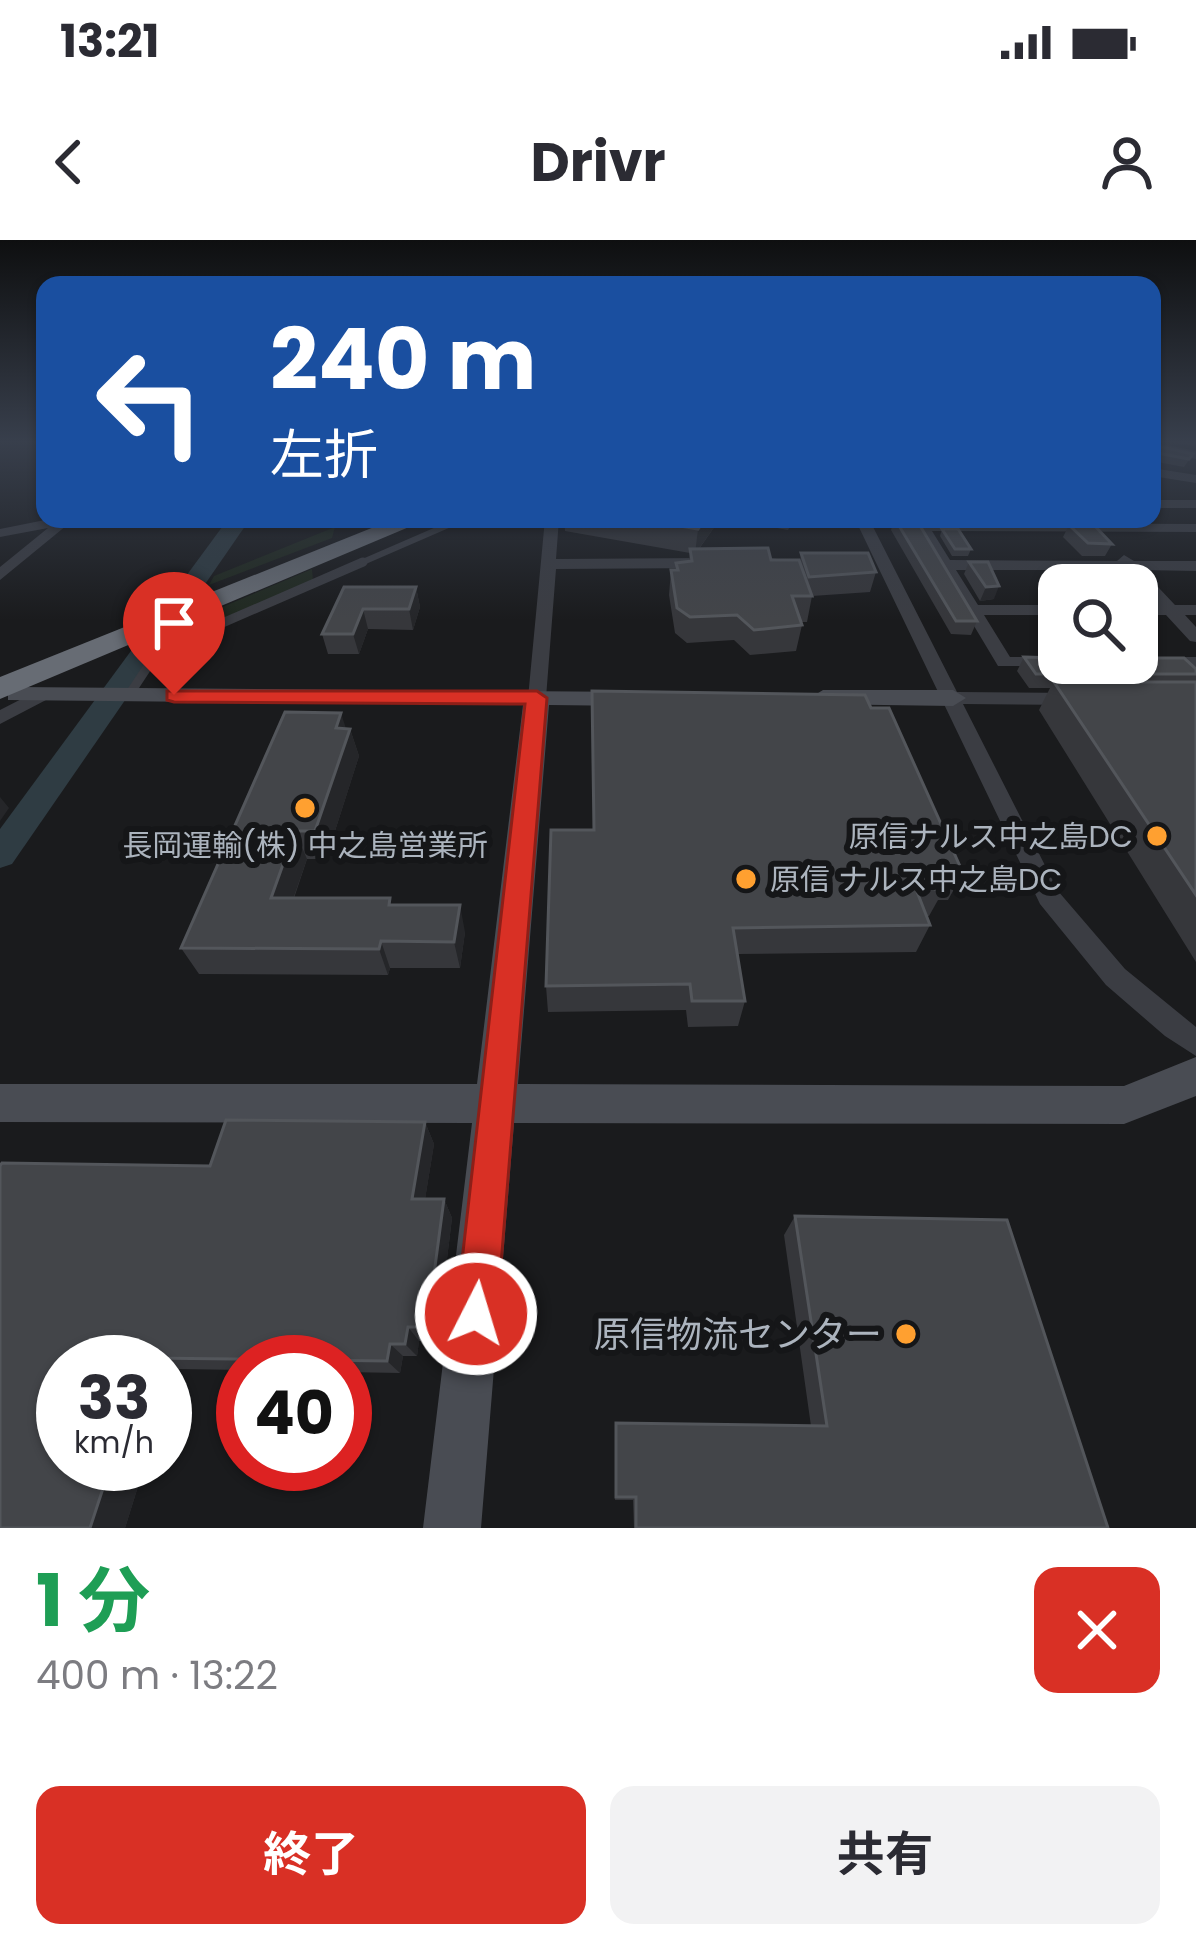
<!DOCTYPE html>
<html lang="ja">
<head>
<meta charset="utf-8">
<style>
  :root { --surface:#fff; --page:#f2f2f3; --text:#2b2b33; --muted:#7c7c81; --accent:#d93025 }
  body { margin:0; font-family:Poppins,"Noto Sans JP",sans-serif; background:var(--page); color:var(--text); height:100vh; display:flex; flex-direction:column; font-size:45px; white-space:nowrap }
  * { box-sizing:border-box; margin:0 }
  p { font-size:39px; color:var(--muted) }
  .icon { flex:none; width:66px; height:66px; fill:none; stroke:currentColor; stroke-width:2; stroke-linecap:round; stroke-linejoin:round }
  .map { position:relative; height:1288px; overflow:hidden }
  .panel { display:flex; flex-direction:column; background:var(--surface); flex:1 }
  .panel>* { flex:none }
  .top-card { position:absolute; left:36px; top:36px; width:1125px; height:252px; border-radius:24px; box-shadow:0 3px 9px #0004; background:#1a4fa0; color:#fff; overflow:hidden }
  .tools { position:absolute; left:1038px; top:324px; display:grid; gap:24px }
  .tools a { display:grid; place-items:center; width:120px; height:120px; border-radius:24px; background:var(--surface); box-shadow:0 3px 9px #0004; font-size:60px }
  .speed { position:absolute; left:36px; top:1095px; display:flex; gap:24px; font-size:60px; font-weight:700; text-align:center }
  .speed>* { display:grid; place-content:center; width:156px; height:156px; border-radius:50%; background:var(--surface); box-shadow:0 3px 9px #0004; line-height:1 }
  .speed small { font-size:30px; font-weight:400 }
  .speed .limit { border:18px solid #d22; background:#fff; color:#111 }
  .pin { position:absolute; display:grid; place-items:center; width:102px; height:102px; color:#fff; margin:-123px -51px; border-radius:50% 50% 50% 0; rotate:-45deg; box-shadow:0 0 12px #0007 }
  .pin .icon { rotate:45deg }
  .me { position:absolute; width:132px; margin:-66px; rotate:5deg; stroke-linejoin:round; filter:drop-shadow(0 0 9px #0008) }
  .turn { display:flex; align-items:center; gap:42px; height:252px; padding:0 36px; font-size:54px }
  .turn .icon { width:156px; height:156px; stroke-width:2.5 }
  .turn b { display:block; font-size:84px; line-height:102px }
  .round { display:grid; place-items:center; flex:none; width:126px; height:126px; border-radius:24px; background:var(--page) }
  .head { display:flex; align-items:center; justify-content:space-between; height:204px; padding:0 36px }
  h1 { font-size:72px; font-weight:700; line-height:90px; color:#1e9e55 }
  .primary-button { display:flex; gap:24px; margin-top:auto; padding:24px 36px }
  .primary-button a { flex:1; height:138px; border-radius:24px; background:var(--accent); color:#fff; font-size:48px; font-weight:700; line-height:138px; text-align:center }
  .primary-button a+a { background:var(--page); color:var(--text) }
  .status { display:flex; justify-content:space-between; align-items:center; height:84px; padding:0 60px; background:var(--surface); direction:ltr }
  .status svg { height:33px; fill:currentColor }
  header { display:flex; justify-content:space-between; align-items:center; height:156px; padding:0 36px; background:var(--surface); font-size:54px; font-weight:700 }
  .map>svg:first-child { display:block }
  .green { fill:#202920 }
  .lines { fill:none; stroke-linecap:round; stroke-linejoin:round }
  .river { fill:#2f3c43; fill-rule:evenodd }
  .lane-far1 { stroke:#3b3d43; stroke-width:6 }
  .lane { stroke:#3b3d43; stroke-width:9 }
  .street { fill:#3b3d43; fill-rule:evenodd }
  .secondary { fill:#494c53; fill-rule:evenodd }
  .highway { fill:#676c74; fill-rule:evenodd }
  .wall { fill:#36373b }
  .shaded-wall { fill:#252629 }
  .building { fill:#434549; stroke:#53565b; stroke-width:3 }
  .route { fill:#d93025; stroke:#8d1f18; stroke-width:3 }
  .poi-dot { fill:#ffa030; stroke:#151618; stroke-width:4.5 }
  .labels { text-anchor:middle; dominant-baseline:central; stroke-width:12; stroke-linejoin:round; paint-order:stroke }
  .poi-label { font-size:30px; fill:#acb4be; stroke:#151618; text-anchor:end }
  .near-poi-label { font-size:36px; fill:#acb4be; stroke:#151618; text-anchor:end }
</style>
</head>
<body>
<div class="status"><b>13:21</b><svg viewBox="0 0 49 12"><path d="M0 12V9h3v3zM5 12V6h3v6zM10 12V3h3v9zM15 12V0h3v12zM26 1h20v11H26zM47 4h2v5h-2z"/></svg></div>
<header><svg class="icon" aria-label="back" viewBox="0 0 24 24"><path d="M15 5l-7 7 7 7"/></svg>Drivr<svg class="icon" aria-label="person" viewBox="0 0 24 24"><circle cx="12" cy="8" r="4"/><path d="M4 21q1-7 8-7t8 7"/></svg></header>
<div class="map">
<svg width="1196" height="1288" viewBox="0 0 1196 1288">
  <rect width="100%" height="100%" fill="#1a1b1d"/>
  <path class="green" d="M 335,287 L 332,298 L 209,345 L 214,336 Z
    M 312,329 L 313,340 L 199,389 L 180,385 Z"/>
  <g class="lines">
    <path class="river" d="M 228,279 L 250,279 L 12,624 L 0,628 L 0,589 Z"/>
    <path class="lane-far1" d="M 356,325 L 462,279"/>
    <path class="lane" d="M 129,455 L 158,411 L 363,322"/>
    <path class="street" d="M 1152,202 L 1196,211 L 1196,219 L 1152,210 Z
      M 1152,228 L 1196,235 L 1196,243 L 1152,236 Z
      M 1152,260 L 1196,260 L 1196,268 L 1152,268 Z
      M 50,279 L 72,281 L 0,340 L 0,327 L 48,288 L 0,297 L 0,289 Z
      M 545,279 L 559,279 L 556,319 L 704,318 L 712,323 L 704,328 L 556,329 L 546,458 L 537,464 L 528,458 Z
      M 855,279 L 869,279 L 957,452 L 1076,453 L 1085,459 L 1076,465 L 963,464 L 1058,651 L 1125,729 L 1196,787 L 1196,816 L 1165,796 L 1106,745 L 1040,664 Z
      M 910,279 L 924,279 L 926,283 L 1196,284 L 1196,292 L 932,291 L 950,320 L 1117,321 L 1124,315 L 1134,321 L 1196,321 L 1196,331 L 1142,330 L 1175,365 L 1196,365 L 1196,375 L 1185,375 L 1196,387 L 1196,402 L 1190,401 L 1166,375 L 1137,375 L 1137,365 L 1157,365 L 1125,330 L 956,330 L 978,365 L 1059,365 L 1059,375 L 984,375 L 1010,417 L 1059,417 L 1059,423 L 1067,423 L 1065,426 L 998,426 Z
      M 1137,417 L 1196,417 L 1196,427 L 1131,426 L 1129,423 L 1137,423 Z
      M 39,450 L 48,456 L 46,460 L 0,484 L 0,470 Z"/>
    <path class="secondary" d="M 17,447 L 642,452 L 646,458 L 633,466 L 549,465 L 518,844 L 1124,846 L 1196,817 L 1196,856 L 1124,884 L 514,883 L 481,1288 L 423,1288 L 472,883 L 0,882 L 0,844 L 477,844 L 523,465 L 8,460 L 8,450 Z
      M 823,450 L 953,450 L 966,458 L 953,466 L 814,464 L 810,458 Z"/>
    <path class="highway" d="M 394,279 L 428,279 L 0,459 L 0,437 Z"/>
  </g>
  <path class="wall" d="M 1152,200 L 1153,205 L 1193,214 L 1184,227 L 1152,221 Z
    M 1156,200 L 1196,200 L 1196,203 L 1194,206 Z
    M 564,279 L 720,279 L 699,309 L 800,322 L 801,313 L 876,332 L 870,352 L 812,356 L 807,382 L 801,382 L 802,385 L 796,411 L 750,415 L 734,400 L 687,403 L 675,393 L 669,355 L 671,330 L 676,330 L 676,323 L 689,321 L 690,313 L 565,291 Z
    M 727,279 L 794,279 L 788,290 Z
    M 894,279 L 977,381 L 971,395 L 951,394 L 891,290 Z
    M 1069,285 L 1112,304 L 1105,316 L 1082,316 L 1063,297 Z
    M 942,289 L 971,309 L 968,316 L 952,316 L 940,296 Z
    M 969,322 L 994,359 L 980,361 L 964,334 Z
    M 344,347 L 416,347 L 420,367 L 413,390 L 368,389 L 359,414 L 328,414 L 322,394 Z
    M 1024,417 L 1196,429 L 1196,722 L 1039,470 L 1050,448 L 1029,448 L 1017,431 Z
    M 871,468 L 963,633 L 948,660 L 938,660 L 929,676 L 926,676 L 930,685 L 916,712 L 737,714 L 745,761 L 738,786 L 688,787 L 686,770 L 548,772 L 546,746 L 594,590 Z
    M 346,489 L 350,489 L 359,516 L 326,619 L 307,619 L 294,658 L 392,665 L 465,692 L 460,728 L 390,728 L 388,735 L 199,734 L 181,708 Z
    M 226,880 L 425,882 L 434,904 L 425,959 L 444,959 L 452,978 L 437,1101 L 419,1101 L 417,1116 L 403,1116 L 400,1133 L 345,1132 L 345,1122 L 243,1122 L 243,1130 L 175,1129 L 165,1162 L 165,1122 L 63,1122 L 63,1224 L 145,1224 L 125,1288 L 0,1288 L 0,926 L 2,923 L 210,926 Z
    M 795,976 L 1108,1288 L 634,1288 L 633,1260 L 615,1260 L 616,1183 L 811,1186 L 784,995 Z"/>
  <path class="shaded-wall" d="M 705,279 L 720,279 L 695,314 L 698,289 Z
    M 999,346 L 994,359 L 980,361 L 986,347 Z
    M 416,347 L 420,367 L 413,390 L 409,369 Z
    M 363,369 L 368,389 L 359,414 L 353,394 Z
    M 341,473 L 348,495 L 350,489 L 359,516 L 326,619 L 315,591 L 336,488 Z
    M 0,557 L 9,568 L 0,581 Z
    M 295,591 L 307,619 L 284,685 L 271,658 Z
    M 460,665 L 465,692 L 460,728 L 454,702 Z
    M 381,701 L 390,728 L 388,735 L 379,709 Z
    M 425,882 L 434,904 L 422,978 L 412,959 Z
    M 444,959 L 452,978 L 437,1101 L 427,1087 Z
    M 408,1087 L 419,1101 L 417,1116 L 405,1104 Z
    M 390,1104 L 403,1116 L 400,1133 L 387,1121 Z
    M 165,1125 L 175,1129 L 165,1162 Z
    M 111,1224 L 145,1224 L 125,1288 L 90,1288 Z"/>
  <path class="building" d="M 1152,200 L 1153,205 L 1193,214 L 1189,219 L 1152,212 Z
    M 640,279 L 705,279 L 698,289 Z
    M 895,279 L 916,279 L 977,381 L 956,381 Z
    M 1092,283 L 1112,304 L 1088,303 L 1069,285 Z
    M 942,289 L 958,289 L 971,309 L 955,309 Z
    M 768,308 L 771,320 L 799,320 L 812,356 L 792,356 L 802,385 L 754,390 L 737,375 L 690,377 L 677,368 L 671,330 L 678,330 L 676,323 L 692,321 L 690,309 Z
    M 801,313 L 868,313 L 876,332 L 809,337 Z
    M 969,322 L 988,322 L 999,346 L 986,347 Z
    M 344,347 L 416,347 L 409,369 L 363,369 L 353,394 L 322,394 Z
    M 1024,417 L 1059,418 L 1059,423 L 1137,423 L 1137,418 L 1184,418 L 1196,429 L 1196,434 L 1036,434 Z
    M 1054,442 L 1196,442 L 1196,655 Z
    M 592,451 L 865,455 L 871,468 L 889,468 L 963,633 L 936,633 L 943,649 L 916,649 L 930,685 L 733,688 L 745,761 L 692,761 L 690,744 L 546,746 L 551,590 L 594,590 Z
    M 285,472 L 341,473 L 336,488 L 350,489 L 315,591 L 295,591 L 271,658 L 390,658 L 389,665 L 460,665 L 454,702 L 381,701 L 379,709 L 181,708 Z
    M 226,880 L 425,882 L 412,959 L 444,959 L 427,1087 L 408,1087 L 405,1104 L 390,1104 L 387,1121 L 148,1118 L 146,1122 L 63,1122 L 63,1224 L 111,1224 L 90,1288 L 0,1288 L 0,926 L 2,923 L 210,926 Z
    M 795,976 L 1007,980 L 1108,1288 L 636,1288 L 636,1257 L 616,1257 L 616,1183 L 827,1186 Z"/>
  <linearGradient id="sky" x2="0" y2="1"><stop stop-color="#0e0f10"/><stop offset="0.53" stop-color="#383f4c"/><stop offset="1" stop-color="#383f4c" stop-opacity="0"/></linearGradient>
  <rect width="1196" height="380" fill="url(#sky)"/>
  <path class="route" d="M 167,451 L 537,451 L 547,458 L 497,1074 L 491,1088 L 476,1094 L 462,1088 L 456,1074 L 525,464 L 174,462 L 167,460 Z"/>
  <g class="poi-dot">
    <circle cx="305" cy="568" r="12"/>
    <circle cx="1157" cy="596" r="12"/>
    <circle cx="746" cy="639" r="12"/>
    <circle cx="906" cy="1094" r="12"/>
  </g>
  <g class="labels">
    <g class="poi-label">
      <text x="1133" y="596">原信ナルス中之島DC</text>
      <text x="305" y="605" text-anchor="middle">長岡運輸(株) 中之島営業所</text>
      <text x="770" y="639" text-anchor="start">原信 ナルス中之島DC</text>
    </g>
    <g class="near-poi-label">
      <text x="882" y="1094">原信物流センター</text>
    </g>
  </g>
</svg>
<div class="tools">
<a><svg class="icon" aria-label="search" viewBox="0 0 24 24"><circle cx="10" cy="10" r="6"/><path d="M15 15l6 6"/></svg></a>
</div>
<div class="speed"><div>33<small>km/h</small></div><div class="limit">40</div></div>
<div class="pin" style="left:174px;top:455px;background:#d93025"><svg class="icon" aria-label="arrive" viewBox="0 0 24 24"><path d="M6 21V4h12l-3 4 3 4H6"/></svg></div>
<svg class="me" style="left:476px;top:1074px" viewBox="-20 -20 40 40"><circle r="17" fill="#d93025" stroke="#fff" stroke-width="3"/><path d="M0-11L8 9 0 5-8 9z" fill="#fff"/></svg>
<div class="top-card">
<div class="turn"><svg class="icon" aria-label="left" viewBox="0 0 24 24"><path d="M17 20v-9H6M10 6l-5 5 5 5"/></svg><div><b>240 m</b>左折</div></div>
</div>
</div>
<section class="panel">
<div class="head"><div><h1>1 分</h1><p>400 m · 13:22</p></div><a class="round" style="background:#d93025;color:#fff"><svg class="icon" aria-label="close" viewBox="0 0 24 24"><path d="M6 6l12 12M18 6L6 18"/></svg></a></div>
<div class="primary-button"><a>終了</a><a>共有</a></div>
</section>
</body>
</html>
